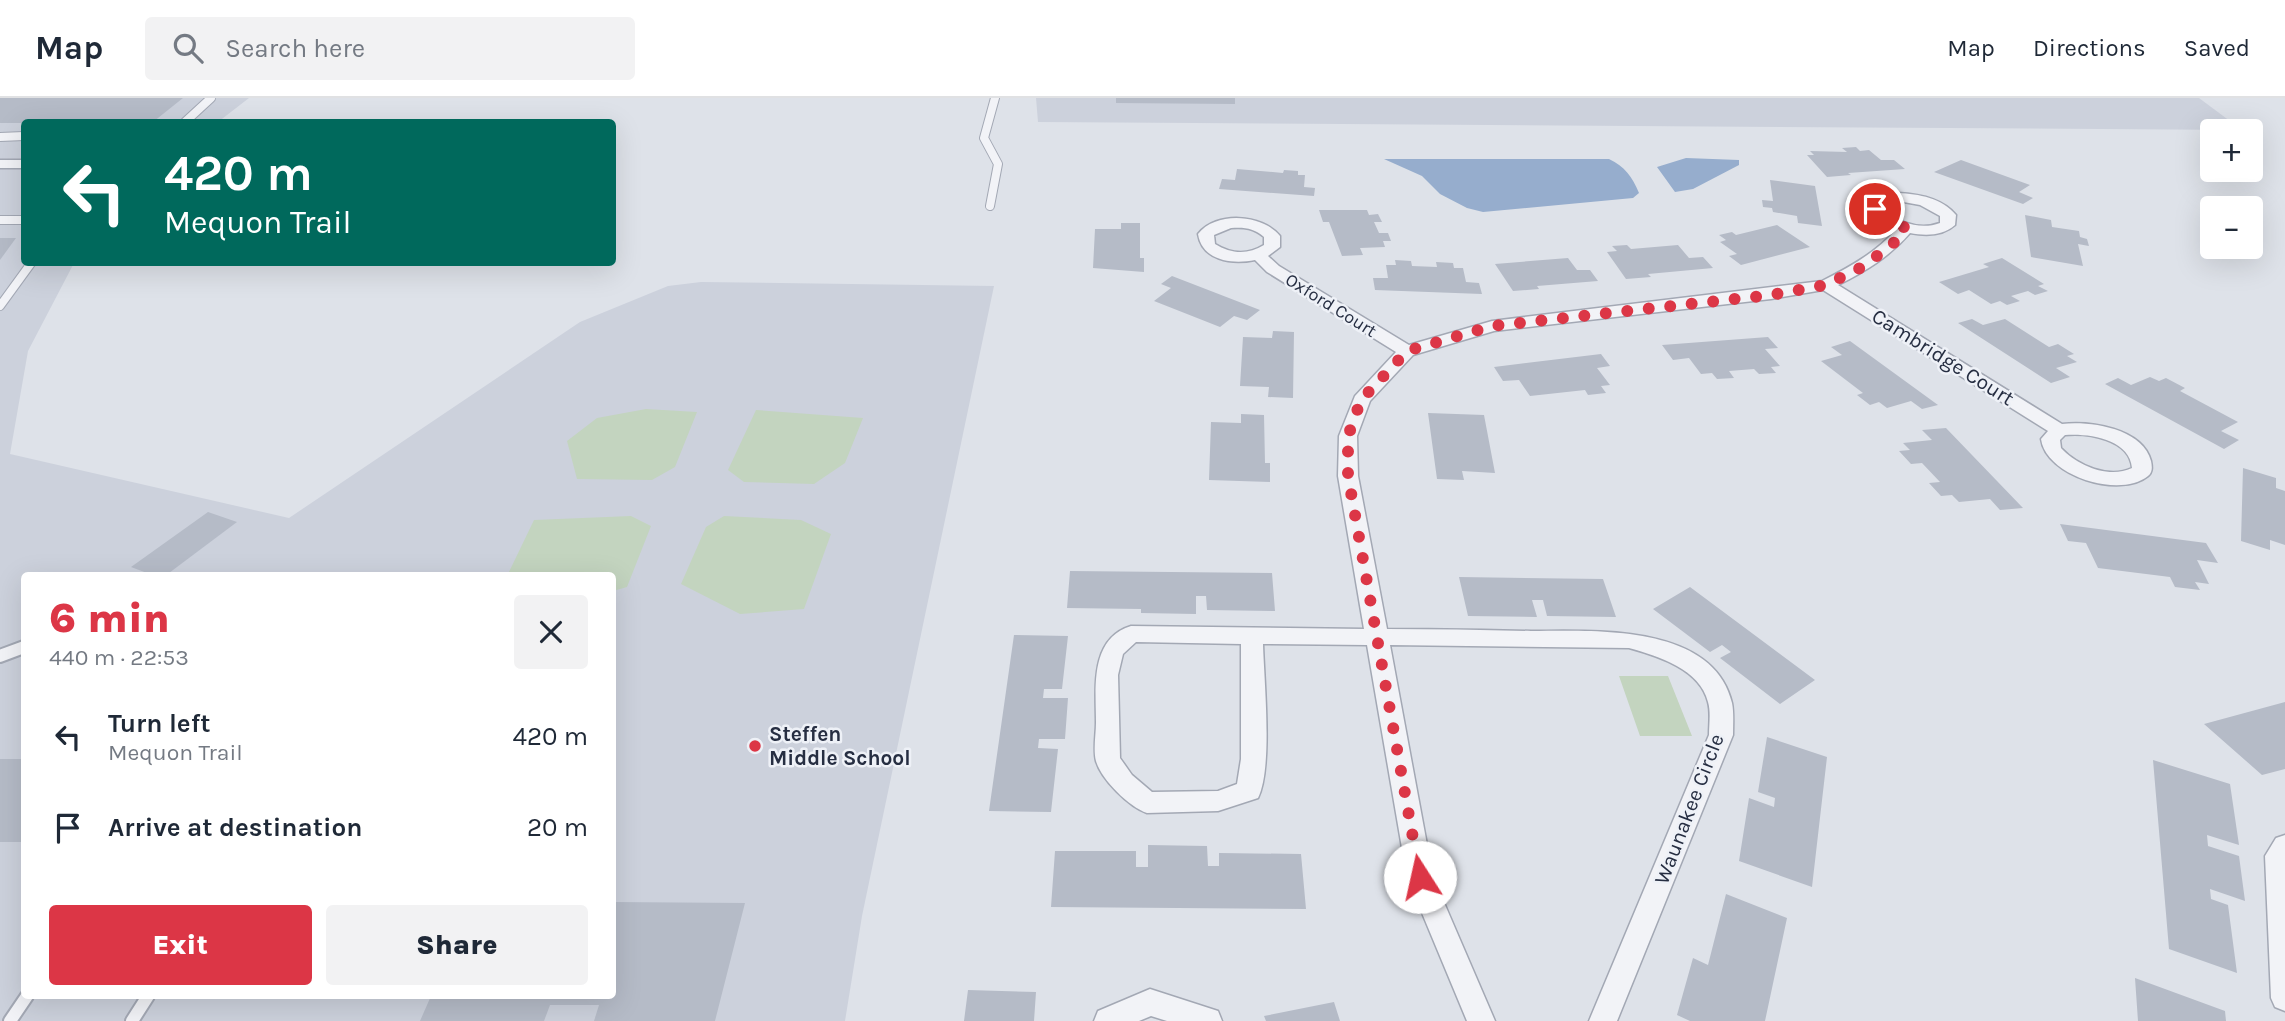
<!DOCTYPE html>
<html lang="en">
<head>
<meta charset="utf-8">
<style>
  :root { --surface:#fff; --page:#f2f2f3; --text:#1f2937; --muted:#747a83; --line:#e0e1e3; --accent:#dc3646 }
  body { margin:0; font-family:Karla,sans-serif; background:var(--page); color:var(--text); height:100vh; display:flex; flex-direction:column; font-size:26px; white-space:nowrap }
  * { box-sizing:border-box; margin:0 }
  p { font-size:23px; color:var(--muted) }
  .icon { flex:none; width:38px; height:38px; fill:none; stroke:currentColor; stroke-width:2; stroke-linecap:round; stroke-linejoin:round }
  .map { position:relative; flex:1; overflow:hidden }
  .drawer { position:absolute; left:21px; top:474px; width:595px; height:427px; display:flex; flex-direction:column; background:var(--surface); border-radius:7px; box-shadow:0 7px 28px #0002 }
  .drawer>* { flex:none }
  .hud { position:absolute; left:21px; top:21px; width:595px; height:147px; border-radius:7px; box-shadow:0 7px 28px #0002; background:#00695c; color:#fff; overflow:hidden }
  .buttons { position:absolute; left:2200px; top:21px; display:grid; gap:14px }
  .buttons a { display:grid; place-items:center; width:63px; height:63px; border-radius:7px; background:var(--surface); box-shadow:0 7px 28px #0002; font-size:35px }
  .pin { position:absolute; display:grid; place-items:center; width:60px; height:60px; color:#fff; margin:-30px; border:4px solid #fff; border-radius:50%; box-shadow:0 2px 7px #0007 }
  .me { position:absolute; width:77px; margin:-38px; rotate:350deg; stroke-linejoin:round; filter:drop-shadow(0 0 5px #0008) }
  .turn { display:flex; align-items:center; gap:24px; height:147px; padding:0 28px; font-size:32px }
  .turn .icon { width:91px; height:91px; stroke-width:2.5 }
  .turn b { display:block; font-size:49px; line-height:60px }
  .round { display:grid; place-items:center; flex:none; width:74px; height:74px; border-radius:7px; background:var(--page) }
  .head { display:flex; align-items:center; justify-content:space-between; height:119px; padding:0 28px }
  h1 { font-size:42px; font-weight:800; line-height:52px; color:var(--accent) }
  .primary-button { display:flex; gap:14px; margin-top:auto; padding:14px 28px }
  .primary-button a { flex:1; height:80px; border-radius:7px; background:var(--accent); color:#fff; font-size:28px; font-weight:800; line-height:80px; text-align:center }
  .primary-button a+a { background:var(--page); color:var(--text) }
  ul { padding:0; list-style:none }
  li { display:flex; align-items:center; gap:21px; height:91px; padding:0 28px }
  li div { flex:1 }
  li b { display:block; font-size:26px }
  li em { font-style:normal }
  header { display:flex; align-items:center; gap:42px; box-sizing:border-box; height:98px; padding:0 35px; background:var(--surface); border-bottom:2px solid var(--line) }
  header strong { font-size:33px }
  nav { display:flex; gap:38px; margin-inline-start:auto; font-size:24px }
  .search { width:490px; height:63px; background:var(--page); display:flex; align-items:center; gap:18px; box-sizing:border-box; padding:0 24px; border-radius:7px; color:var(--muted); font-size:26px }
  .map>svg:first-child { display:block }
  .built { fill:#ccd1dc; fill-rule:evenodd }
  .green { fill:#c3d4bf }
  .water { fill:#96adcd }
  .building { fill:#b5bbc7 }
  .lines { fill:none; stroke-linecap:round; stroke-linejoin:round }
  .service-far1-casing { stroke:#a3a8b4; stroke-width:10 }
  .service-casing { stroke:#a3a8b4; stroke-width:16 }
  .minor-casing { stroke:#a3a8b4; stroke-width:3 }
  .service-far1 { stroke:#f2f3f7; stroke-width:8 }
  .service { stroke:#f2f3f7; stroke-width:12 }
  .minor { fill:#f2f3f7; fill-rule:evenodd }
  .route { stroke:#dc3646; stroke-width:12; stroke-dasharray:0 21.6 }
  .poi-dot { fill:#dc3646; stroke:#eef1f7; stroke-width:2.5 }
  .labels { text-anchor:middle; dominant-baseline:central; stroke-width:5; stroke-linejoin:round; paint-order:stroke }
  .far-street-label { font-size:18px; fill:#262e42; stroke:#eef1f7 }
  .street-label { font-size:21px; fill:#262e42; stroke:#eef1f7 }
  .poi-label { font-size:21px; font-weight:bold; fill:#262e42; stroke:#eef1f7; text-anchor:start }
</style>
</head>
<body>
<header>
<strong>Map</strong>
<div class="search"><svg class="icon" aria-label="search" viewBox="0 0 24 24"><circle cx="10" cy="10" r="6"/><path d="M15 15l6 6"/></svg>Search here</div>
<nav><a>Map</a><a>Directions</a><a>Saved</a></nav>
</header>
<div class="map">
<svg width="2285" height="923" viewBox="0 0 2285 923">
  <rect width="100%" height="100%" fill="#dee2e9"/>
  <path class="built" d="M 0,0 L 249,0 L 218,24 L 24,24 L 24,164 L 74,165 L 28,253 L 10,356 L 289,420 L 580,224 L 668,188 L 701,184 L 994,188 L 862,818 L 845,923 L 0,923 ZM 24,478 L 612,478 L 612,898 L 24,898 Z
    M 1036,0 L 2199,0 L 2242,32 L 1038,24 Z"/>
  <path class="green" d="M 646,311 L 697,314 L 675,369 L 652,382 L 577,381 L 567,343 L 597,320 Z
    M 756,312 L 863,320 L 845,365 L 814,386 L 744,384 L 728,372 Z
    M 631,418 L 651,428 L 627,489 L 613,493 L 612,478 L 507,478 L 534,422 Z
    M 724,418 L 801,422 L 831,436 L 804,511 L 740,516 L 681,486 L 706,429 Z
    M 1619,578 L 1668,578 L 1692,638 L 1640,638 Z"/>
  <path class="water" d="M 1686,60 L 1739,62 L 1739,67 L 1693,91 L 1675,94 L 1657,69 Z
    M 1384,61 L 1609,61 C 1625,69 1632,78 1639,95 L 1633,100 L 1483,114 L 1467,110 L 1440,96 L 1422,78 Z"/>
  <path class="building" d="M 0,0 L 183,0 L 153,24 L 24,25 L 0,25 Z
    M 1116,0 L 1235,0 L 1235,6 L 1116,5 Z
    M 1856,49 L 1860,53 L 1869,52 L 1881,62 L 1894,62 L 1905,71 L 1848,75 L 1851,77 L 1827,79 L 1807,57 L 1814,57 L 1810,53 L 1847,54 L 1842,50 Z
    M 1961,62 L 2030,87 L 2019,94 L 2033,100 L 2023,106 L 1934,74 Z
    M 1237,71 L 1283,75 L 1284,72 L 1298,73 L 1298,77 L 1305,77 L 1304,89 L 1315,90 L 1314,98 L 1219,91 L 1222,81 L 1235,82 Z
    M 1770,82 L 1815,88 L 1822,128 L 1798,125 L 1797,118 L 1773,114 L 1772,110 L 1763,109 L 1762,102 L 1773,103 Z
    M 1319,112 L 1367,112 L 1369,117 L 1378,116 L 1382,124 L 1374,124 L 1379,135 L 1388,135 L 1391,143 L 1383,143 L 1385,149 L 1360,150 L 1363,157 L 1342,158 L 1329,124 L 1323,124 Z
    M 2025,117 L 2051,122 L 2052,129 L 2079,133 L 2080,139 L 2087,141 L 2089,148 L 2078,146 L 2083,168 L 2031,159 Z
    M 1121,125 L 1140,125 L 1140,160 L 1144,160 L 1144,174 L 1093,170 L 1095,131 L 1121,131 Z
    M 1777,127 L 1810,149 L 1741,167 L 1729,158 L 1737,156 L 1720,144 L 1726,142 L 1719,137 L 1732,134 L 1736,137 Z
    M 0,140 L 16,140 L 0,162 Z
    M 1627,147 L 1631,151 L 1678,147 L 1689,160 L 1703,159 L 1713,170 L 1648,176 L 1651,179 L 1626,181 L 1607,154 L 1617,153 L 1612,148 Z
    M 1568,160 L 1577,172 L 1590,172 L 1598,183 L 1537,188 L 1539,191 L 1513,193 L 1495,166 Z
    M 2002,160 L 2044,186 L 2038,188 L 2048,193 L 2035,197 L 2028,193 L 2011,198 L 2020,203 L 2007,207 L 2000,203 L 1991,206 L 1969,192 L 1958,196 L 1939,184 L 1989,169 L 1983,166 Z
    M 1395,162 L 1411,163 L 1412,168 L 1437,169 L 1436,164 L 1453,165 L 1454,170 L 1463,170 L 1466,184 L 1479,185 L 1482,196 L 1375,192 L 1373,180 L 1388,180 L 1386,167 L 1396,167 Z
    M 1172,178 L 1260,212 L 1247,222 L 1234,218 L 1220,229 L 1154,203 L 1171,190 L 1161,186 Z
    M 1972,221 L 1983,227 L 2005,221 L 2049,249 L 2058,246 L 2074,256 L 2067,258 L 2077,264 L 2056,270 L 2070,279 L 2051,285 L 1958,225 Z
    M 1273,233 L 1294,234 L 1293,300 L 1268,299 L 1269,289 L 1240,288 L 1243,239 L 1272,240 Z
    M 1768,239 L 1778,250 L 1765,251 L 1780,268 L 1771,269 L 1776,275 L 1759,276 L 1754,271 L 1729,273 L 1734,280 L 1717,281 L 1712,275 L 1701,276 L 1689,260 L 1673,262 L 1662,247 Z
    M 1850,243 L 1938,307 L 1922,311 L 1911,303 L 1887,310 L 1879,304 L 1870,307 L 1857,297 L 1863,295 L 1821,263 L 1842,257 L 1831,249 Z
    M 1601,256 L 1610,268 L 1597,270 L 1610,287 L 1601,288 L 1606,295 L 1588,297 L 1585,292 L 1530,298 L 1519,282 L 1503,283 L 1494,269 Z
    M 2150,279 L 2159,283 L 2166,280 L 2185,290 L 2180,293 L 2238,324 L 2221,333 L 2239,342 L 2224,351 L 2105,286 L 2118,280 L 2131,287 Z
    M 1428,315 L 1484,317 L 1495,375 L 1462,373 L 1464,382 L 1437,381 Z
    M 1241,316 L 1264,317 L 1265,365 L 1270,365 L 1270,384 L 1209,382 L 1211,324 L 1241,325 Z
    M 1946,330 L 2023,410 L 2000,412 L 1990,401 L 1959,404 L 1952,397 L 1941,398 L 1929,385 L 1940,384 L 1922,365 L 1911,366 L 1899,353 L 1910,352 L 1903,345 L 1932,342 L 1922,332 Z
    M 2243,370 L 2276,380 L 2276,390 L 2285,393 L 2285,447 L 2270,442 L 2270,452 L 2241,443 Z
    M 208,414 L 237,424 L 165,478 L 155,478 L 131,469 Z
    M 2060,426 L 2206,445 L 2218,465 L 2197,462 L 2209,486 L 2195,484 L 2200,492 L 2175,489 L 2170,479 L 2098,470 L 2086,445 L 2068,443 Z
    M 1070,473 L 1272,475 L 1275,513 L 1207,512 L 1206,498 L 1196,498 L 1196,516 L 1141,515 L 1141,511 L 1067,510 Z
    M 1459,479 L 1603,481 L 1616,519 L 1547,518 L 1543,502 L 1532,502 L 1537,519 L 1468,518 Z
    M 1690,489 L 1815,582 L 1780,606 L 1720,560 L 1731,554 L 1722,547 L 1710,554 L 1653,511 Z
    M 1014,537 L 1068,538 L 1062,591 L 1044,591 L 1043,600 L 1068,600 L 1065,641 L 1039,641 L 1038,650 L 1058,651 L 1051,714 L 989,713 Z
    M 2285,604 L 2285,671 L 2262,677 L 2204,626 Z
    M 1767,639 L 1827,659 L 1812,789 L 1739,763 L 1749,700 L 1774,709 L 1775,700 L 1758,694 Z
    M 0,661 L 24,661 L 24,744 L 0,744 Z
    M 2153,662 L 2230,686 L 2239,747 L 2207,737 L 2208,748 L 2239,758 L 2245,803 L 2210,791 L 2211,801 L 2228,807 L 2237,875 L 2169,851 Z
    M 1148,747 L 1207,748 L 1208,768 L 1219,768 L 1219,755 L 1301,756 L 1306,811 L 1051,809 L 1055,753 L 1136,753 L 1136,769 L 1148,769 Z
    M 1726,796 L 1787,820 L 1765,923 L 1690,923 L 1677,917 L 1693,860 L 1708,867 Z
    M 612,804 L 745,805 L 715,923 L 594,923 L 599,907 L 550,907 L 544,923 L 420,923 L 431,898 L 612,898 Z
    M 2135,880 L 2225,913 L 2226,923 L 2138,923 Z
    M 968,892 L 1036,894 L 1034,923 L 964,923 Z
    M 1334,904 L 1340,923 L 1266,923 L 1264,918 Z"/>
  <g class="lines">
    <g class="service-far1-casing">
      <path id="service-far1" d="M 185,24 L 211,0
        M 0,39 L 24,38
        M 990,108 L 998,66 L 984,40 L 995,0
        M 0,122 L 24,122
        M 0,208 L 32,164"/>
    </g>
    <g class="service-casing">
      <path id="service" d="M 0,558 L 24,549
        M 10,923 L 27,898
        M 132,923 L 148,898"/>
    </g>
    <g class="minor-casing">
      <path id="minor" d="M 0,62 L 24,62 L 24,70 L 0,70 Z
        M 1898,95 C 1919,96 1942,100 1956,117 L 1955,127 C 1943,138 1925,138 1910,135 C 1889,159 1866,173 1838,187 L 2062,326 C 2090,323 2142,330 2151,363 C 2152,368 2153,374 2148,378 C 2120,401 2046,378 2041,341 L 2048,333 L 1823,192 L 1771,201 L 1494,233 L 1413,257 L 1370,303 L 1357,338 L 1358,378 L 1387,531 C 1435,531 1483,532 1531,533 C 1593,533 1713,525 1732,605 C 1734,615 1733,627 1733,637 L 1617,923 L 1589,923 L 1709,637 C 1709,626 1711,614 1708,604 C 1700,571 1658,558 1629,550 L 1390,547 L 1433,779 L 1495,923 L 1467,923 L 1407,779 L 1367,547 L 1263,546 C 1264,583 1273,670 1258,700 L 1218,713 L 1147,715 C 1129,709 1101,681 1096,663 C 1093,652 1096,636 1096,625 C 1096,591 1089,541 1131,528 L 1364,531 L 1338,378 L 1339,338 L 1355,298 L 1396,254 L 1267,174 L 1255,162 C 1231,167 1202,162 1198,136 C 1216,113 1262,116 1280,138 L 1280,149 L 1268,158 L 1279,168 L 1409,247 L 1492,223 L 1822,183 C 1850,169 1875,155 1896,132 L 1873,119 L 1869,106 L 1875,99 ZM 1898,103 L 1920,107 L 1940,118 L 1940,125 C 1921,132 1901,125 1885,114 L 1885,106 ZM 1231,130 C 1244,129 1254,130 1264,139 L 1264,147 C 1248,157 1231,156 1215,146 L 1214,137 ZM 2065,337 C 2088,335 2130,341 2132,370 C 2109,381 2078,368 2061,350 L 2060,342 ZM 1136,544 L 1241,546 L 1241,661 L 1237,686 L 1218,693 L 1152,694 L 1132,677 L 1120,660 L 1118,577 L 1123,556 Z
        M 2285,737 L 2285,913 L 2275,909 L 2271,900 L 2265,758 L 2276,740 Z
        M 1150,891 L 1218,913 L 1222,923 L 1167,923 L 1151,918 L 1139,923 L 1094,923 L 1098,913 Z"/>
    </g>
    <use href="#service-far1" class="service-far1"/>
    <use href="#service" class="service"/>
    <use href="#minor" class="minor"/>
  </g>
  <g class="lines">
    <path class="route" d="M 1420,779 L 1348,378 L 1348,338 L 1361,302 L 1407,253 L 1492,228 L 1771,197 L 1826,187 L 1862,169 L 1892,147 L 1906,130 L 1885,121 L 1875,111"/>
  </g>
  <circle class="poi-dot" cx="755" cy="648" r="7"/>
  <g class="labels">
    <g class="far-street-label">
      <text transform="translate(1331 207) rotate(32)">Oxford Court</text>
    </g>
    <g class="street-label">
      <text transform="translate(1943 259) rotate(32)">Cambridge Court</text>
      <text transform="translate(1689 711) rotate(-69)">Waunakee Circle</text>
    </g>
    <g class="poi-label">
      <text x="769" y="636">Steffen<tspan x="769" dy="24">Middle School</tspan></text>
    </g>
  </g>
</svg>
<div class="buttons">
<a>+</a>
<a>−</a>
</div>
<div class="pin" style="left:1875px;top:111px;background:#d93025"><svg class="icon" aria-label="arrive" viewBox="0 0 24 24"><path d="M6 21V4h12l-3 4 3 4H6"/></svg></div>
<svg class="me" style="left:1420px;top:779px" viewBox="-20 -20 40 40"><circle r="19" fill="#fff"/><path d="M0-13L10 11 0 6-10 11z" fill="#dc3646"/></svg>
<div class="hud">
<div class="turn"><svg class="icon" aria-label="left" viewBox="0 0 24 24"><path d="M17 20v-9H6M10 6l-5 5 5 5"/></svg><div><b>420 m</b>Mequon Trail</div></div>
</div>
<section class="drawer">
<div class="head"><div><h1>6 min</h1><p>440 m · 22:53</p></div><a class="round"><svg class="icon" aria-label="close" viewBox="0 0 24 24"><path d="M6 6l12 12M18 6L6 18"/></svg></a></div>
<ul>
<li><svg class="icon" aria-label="left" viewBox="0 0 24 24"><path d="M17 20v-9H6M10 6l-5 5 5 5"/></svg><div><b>Turn left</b><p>Mequon Trail</p></div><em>420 m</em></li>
<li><svg class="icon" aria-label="arrive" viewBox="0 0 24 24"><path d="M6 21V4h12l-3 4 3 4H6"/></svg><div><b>Arrive at destination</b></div><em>20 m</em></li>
</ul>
<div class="primary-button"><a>Exit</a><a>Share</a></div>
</section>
</div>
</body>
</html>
